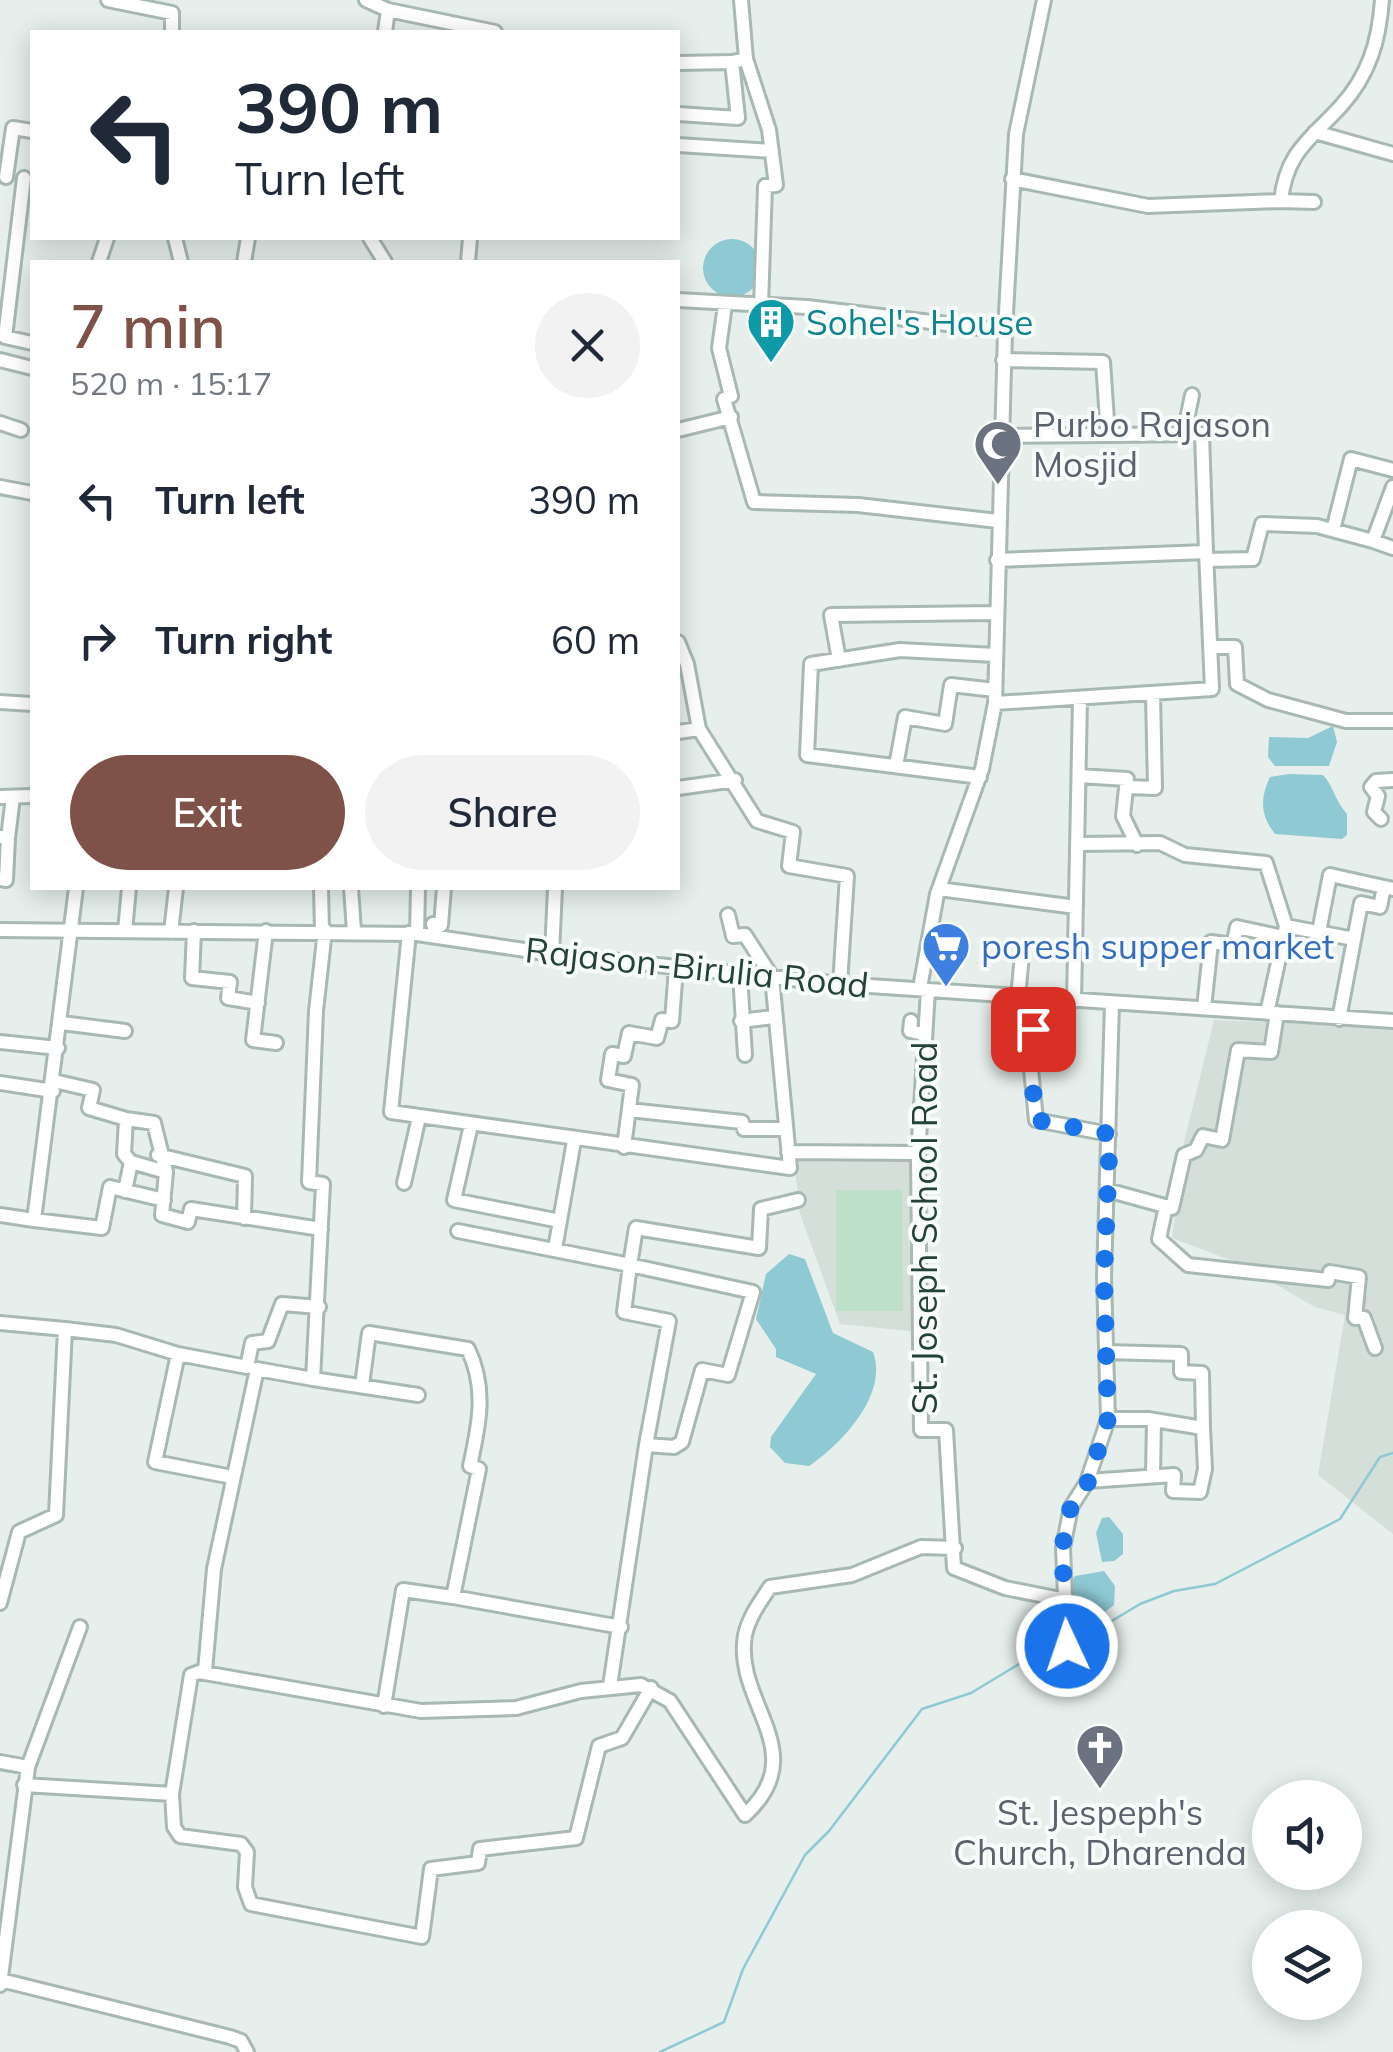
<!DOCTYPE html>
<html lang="en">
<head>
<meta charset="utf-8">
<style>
  :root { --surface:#fff; --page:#f2f2f3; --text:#1f2937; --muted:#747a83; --accent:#7f5249 }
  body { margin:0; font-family:Mulish,sans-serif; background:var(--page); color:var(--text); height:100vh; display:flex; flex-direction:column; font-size:38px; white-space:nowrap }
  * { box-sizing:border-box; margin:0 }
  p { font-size:32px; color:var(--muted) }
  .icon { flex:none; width:55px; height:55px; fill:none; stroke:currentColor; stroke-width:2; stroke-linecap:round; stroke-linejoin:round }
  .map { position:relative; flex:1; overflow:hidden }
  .drawer { position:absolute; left:30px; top:260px; width:650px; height:630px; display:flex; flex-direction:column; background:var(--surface); border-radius:0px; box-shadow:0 5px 25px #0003 }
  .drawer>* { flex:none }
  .hud { position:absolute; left:30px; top:30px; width:650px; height:210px; border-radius:0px; box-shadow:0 5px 25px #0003; background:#fff; color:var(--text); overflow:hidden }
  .tools { position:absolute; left:1252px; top:1780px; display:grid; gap:20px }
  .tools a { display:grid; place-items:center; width:110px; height:110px; border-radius:50%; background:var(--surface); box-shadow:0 5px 25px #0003; font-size:50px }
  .pin { position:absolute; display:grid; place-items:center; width:85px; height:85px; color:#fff; margin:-42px; border-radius:20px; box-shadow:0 5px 15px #0006 }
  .me { position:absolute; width:110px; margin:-55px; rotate:357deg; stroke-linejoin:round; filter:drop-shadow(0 0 8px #0008) }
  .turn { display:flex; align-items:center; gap:35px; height:210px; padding:0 40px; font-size:45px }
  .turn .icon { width:130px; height:130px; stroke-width:2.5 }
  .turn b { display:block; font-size:70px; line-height:85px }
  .round { display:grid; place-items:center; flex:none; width:105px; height:105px; border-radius:52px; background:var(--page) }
  .head { display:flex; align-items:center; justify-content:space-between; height:170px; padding:0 40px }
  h1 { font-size:60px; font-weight:600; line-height:75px; color:var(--accent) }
  .primary-button { display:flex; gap:20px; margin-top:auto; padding:20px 40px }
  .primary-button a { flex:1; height:115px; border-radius:60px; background:var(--accent); color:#fff; font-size:40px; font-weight:600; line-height:115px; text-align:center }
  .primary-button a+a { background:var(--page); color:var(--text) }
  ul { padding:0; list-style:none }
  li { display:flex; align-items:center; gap:30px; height:140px; padding:0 40px }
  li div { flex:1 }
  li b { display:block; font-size:38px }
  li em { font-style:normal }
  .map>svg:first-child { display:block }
  .built { fill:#d4dfda }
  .green { fill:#bfe0c8 }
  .water { fill:#8ec9d4 }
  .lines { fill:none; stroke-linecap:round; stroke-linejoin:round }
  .stream { stroke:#8ec9d4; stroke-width:2.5 }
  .minor-casing { stroke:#a8b8b2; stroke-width:18 }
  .minor { stroke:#fff; stroke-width:12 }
  .route { stroke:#1a73e8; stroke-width:18; stroke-dasharray:0 32.4 }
  .labels { text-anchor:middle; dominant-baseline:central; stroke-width:8; stroke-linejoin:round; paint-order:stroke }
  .culture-label { font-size:35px; fill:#0d838f; stroke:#f7fbf9; text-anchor:start }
  .worship-label { font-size:35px; fill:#5b616d; stroke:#f7fbf9; text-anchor:start }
  .shop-label { font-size:35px; fill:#366cbe; stroke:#f7fbf9; text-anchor:start }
  .street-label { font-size:35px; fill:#24423a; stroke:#f7fbf9 }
</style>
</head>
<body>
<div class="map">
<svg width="1393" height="2052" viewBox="0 0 1393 2052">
  <rect width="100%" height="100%" fill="#e6efeb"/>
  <path class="built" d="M 1214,1020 L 1393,1027 L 1393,1534 L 1318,1475 L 1345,1315 L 1315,1307 L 1238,1263 L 1172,1238 L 1185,1138 Z
    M 793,1151 L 916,1157 L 918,1332 L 840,1324 L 800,1214 Z"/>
  <path class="green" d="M 836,1190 L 902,1190 L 903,1311 L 836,1311 Z"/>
  <path class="water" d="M703 268a29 29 0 1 1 58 0a29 29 0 1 1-58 0Z
    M 1333,726 L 1337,742 L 1329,766 L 1275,766 L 1268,757 L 1269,737 L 1308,738 Z
    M 1289,774 L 1323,775 C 1334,787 1335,801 1347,814 L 1347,835 L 1342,839 L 1275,834 C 1260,815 1260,798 1270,777 Z
    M 789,1254 L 805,1259 L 833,1333 L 873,1352 C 889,1395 840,1445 809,1466 L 785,1463 L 770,1447 L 771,1437 L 816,1374 L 776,1357 L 776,1349 L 756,1319 L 766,1274 Z
    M 1109,1517 L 1123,1534 L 1123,1554 L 1114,1561 L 1102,1562 L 1096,1533 L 1102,1518 Z
    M 1104,1571 L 1115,1586 L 1114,1605 L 1096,1619 L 1077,1620 C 1068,1610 1068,1587 1075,1576 Z"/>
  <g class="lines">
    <path class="stream" d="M 1074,1633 L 1100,1628 L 1140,1604 L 1174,1591 L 1215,1584 L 1340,1519 L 1380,1457 L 1393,1453
      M 660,2052 L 724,2022 L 743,1969 L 805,1855 L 829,1831 L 922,1709 L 971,1693 L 1062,1638"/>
    <g class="minor-casing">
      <path id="minor" d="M 108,0 L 172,13 L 172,32
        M 366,0 L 388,10 L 385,32
        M 388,10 L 495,32
        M 746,59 L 769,130 L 776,185 L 765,186 L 761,306
        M 678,63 L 732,62
        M 678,114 L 738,118 L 732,62 L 746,59 L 741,0
        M 1315,132 L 1393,154
        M 678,145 L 772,151
        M 6,177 L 13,128 L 32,131
        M 24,178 L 5,337 L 32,343
        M 1012,179 L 1148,206 L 1281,201 C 1286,152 1310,140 1341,106 C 1369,75 1379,41 1382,0
        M 1281,201 L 1314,202
        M 175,238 L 181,262
        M 370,238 L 385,262
        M 99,262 L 107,238
        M 244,262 L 248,238
        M 468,262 L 470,238
        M 678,300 L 807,307 L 1005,331 L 995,703 L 982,769 L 937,894 L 920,988
        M 725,305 L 719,348 L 731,396 L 724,399 L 754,502 L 858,505 L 998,521
        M 1005,331 L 1016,134 L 1044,0
        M 0,360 L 32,368
        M 1003,360 L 1103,362 L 1108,435 L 1202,434 L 1206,552
        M 0,423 L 21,430
        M 678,430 L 731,417
        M 1184,434 L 1192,395
        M 1000,436 L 1108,435
        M 0,487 L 32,493
        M 1393,487 L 1373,541 L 1393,548
        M 1333,530 L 1351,459 L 1393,470
        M 1207,560 L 1253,559 L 1262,524 L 1317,526 L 1373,541
        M 678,642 L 687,664 L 699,729
        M 1211,647 L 1235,647 L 1237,684 L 1268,700 L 1346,721 L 1393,721
        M 839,660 L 831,615 L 996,613
        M 0,702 L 32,704
        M 995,703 L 1212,689 L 1206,552 L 997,560
        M 678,732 L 699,729 L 757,821 L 793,832 L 789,866 L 847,876 L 840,984
        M 896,766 L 905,717 L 945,724 L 951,685 L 995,690
        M 1079,776 L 1127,779 L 1123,816 L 1137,845
        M 980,777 L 807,755 L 811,664 L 900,650 L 995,655
        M 1126,787 L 1155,788 L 1153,695
        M 678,788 L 735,780
        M 0,797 L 32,796
        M 1381,819 L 1374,812 L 1378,796 L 1371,787 L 1376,781 L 1393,780
        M 0,837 L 8,838 L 6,880 L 0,879
        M 8,838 L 13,797
        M 1078,844 L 1160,843 L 1185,855 L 1266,863 L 1286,926 L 1267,1013
        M 321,888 L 322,930
        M 351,888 L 354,931
        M 939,889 L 1076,907
        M 1286,926 L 1354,939
        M 0,930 L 417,934 L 552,954 L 840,984 L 1393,1021
        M 125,931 L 129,888
        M 194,931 L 192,978 L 230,982 L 228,998 L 258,1003
        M 266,931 L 253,1040 L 276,1043
        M 171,932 L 176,888
        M 1319,932 L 1330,875 L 1384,887
        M 409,933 L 391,1112 L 790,1168 L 772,977 L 745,935 L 733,936 L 728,915
        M 417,934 L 418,888
        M 436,936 L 433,924 L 441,925 L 444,888
        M 552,954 L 555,888
        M 740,974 L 745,1055
        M 928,990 L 918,1157 L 921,1430 L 946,1430 L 954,1568 L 1005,1588 L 1065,1600
        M 1018,997 L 1022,955
        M 1036,998 L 1030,1059 L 1036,1120 L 1109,1134
        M 1074,1001 L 1080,699
        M 1204,1008 L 1211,942 L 1233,945 L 1237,927 L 1283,937
        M 1339,1019 L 1361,903 L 1380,907 L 1384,887 L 1393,889
        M 741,1021 L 773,1017
        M 911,1021 L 910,1031 L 924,1034
        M 62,1023 L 125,1031
        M 0,1042 L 58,1048
        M 54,1081 L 93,1090 L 89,1108 L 126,1119
        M 0,1083 L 53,1091
        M 629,1110 L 742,1122 L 744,1129 L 785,1129
        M 471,1125 L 454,1200 L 560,1221
        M 624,1147 L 632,1085 L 608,1080 L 612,1054 L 624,1056 L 629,1033 L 657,1038 L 662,1020 L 672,1021 L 676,968
        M 788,1152 L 918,1153
        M 158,1155 L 245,1176 L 244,1218
        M 166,1172 L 154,1123 L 126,1119 L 124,1154 L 131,1162 L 166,1172 L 162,1215 L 188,1222 L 191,1209 L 321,1229
        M 404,1183 L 419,1117
        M 1107,1190 L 1172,1208 L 1184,1155 L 1196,1150 L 1203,1136 L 1222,1140 L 1238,1050 L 1271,1052 L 1277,1013
        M 125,1191 L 131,1162
        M 1166,1206 L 1159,1239 L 1188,1265 L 1328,1280 L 1330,1272 L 1359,1277 L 1355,1318 L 1364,1318 L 1375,1348
        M 0,1215 L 34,1220 L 76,888
        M 34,1220 L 102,1228 L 110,1187 L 164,1200
        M 458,1231 L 630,1265 L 624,1312 L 669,1321 L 646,1445
        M 555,1249 L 574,1141
        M 0,1323 L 65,1329 L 56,1515 L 19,1532 L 0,1603
        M 65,1329 L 116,1335 L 178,1354
        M 1106,1352 L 1181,1354 L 1181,1372 L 1202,1373 L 1203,1428 L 1148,1419 L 1108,1419
        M 313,1379 L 418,1395
        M 362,1385 L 369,1333 L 468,1349 C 487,1388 479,1425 470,1466 L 479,1469 L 453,1597 L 621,1627
        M 1153,1474 L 1154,1420
        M 232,1477 L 155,1462 L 178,1354 L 247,1367 L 252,1343 L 268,1341 L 282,1304 L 319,1307
        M 1088,1481 L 1174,1475 L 1173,1491 L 1200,1492 L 1205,1469 L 1203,1428
        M 1068,1669 L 1063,1548 L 1071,1507 L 1087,1482 L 1108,1419 L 1104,1277 L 1112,1003
        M 205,1671 L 214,1569 L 257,1369 L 313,1379 L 323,1184 L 309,1182 L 316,1011 L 325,930
        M 610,1686 L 646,1445 L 674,1447 L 682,1442 L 702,1370 L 728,1375 L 753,1292 L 630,1265 L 636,1228 L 759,1248 L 761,1209 L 798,1200
        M 384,1706 L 403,1590 L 453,1597
        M 0,1762 L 28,1767 L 0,1985
        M 28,1767 L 80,1627
        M 24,1785 L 172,1794 L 174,1827 L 180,1836 L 241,1844 L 247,1852 L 245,1887 L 251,1904 L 422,1937 L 431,1869 L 478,1863 L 480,1849 L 576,1838 L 599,1746 L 622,1738 L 651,1688
        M 172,1794 L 191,1675 L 199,1672 L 421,1711 L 516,1708 L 581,1691 L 641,1685 L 670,1701 L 745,1815 C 814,1752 733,1703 745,1635 C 749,1617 760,1602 770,1587 L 852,1575 L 921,1547 L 955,1548
        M 1,1980 L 230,2037 L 241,2041 L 247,2052"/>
    </g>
    <use href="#minor" class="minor"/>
  </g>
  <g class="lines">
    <path class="route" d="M 1033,1029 L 1030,1060 L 1036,1120 L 1110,1134 L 1104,1277 L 1108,1419 L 1088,1482 L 1071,1506 L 1062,1548 L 1067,1646"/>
  </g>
  <defs>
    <g id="building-pin" transform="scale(2.5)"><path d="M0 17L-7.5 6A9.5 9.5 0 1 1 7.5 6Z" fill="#0f9aa8" stroke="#f7fbf9"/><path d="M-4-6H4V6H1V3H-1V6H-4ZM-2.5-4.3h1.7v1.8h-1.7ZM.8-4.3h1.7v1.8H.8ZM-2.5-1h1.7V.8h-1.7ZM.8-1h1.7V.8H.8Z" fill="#fff"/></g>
    <g id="mosque-pin" transform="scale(2.5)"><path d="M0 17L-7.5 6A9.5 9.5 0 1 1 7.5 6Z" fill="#6b7280" stroke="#f7fbf9"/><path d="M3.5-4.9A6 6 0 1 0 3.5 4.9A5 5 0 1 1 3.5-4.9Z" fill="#fff"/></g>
    <g id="supermarket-pin" transform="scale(2.5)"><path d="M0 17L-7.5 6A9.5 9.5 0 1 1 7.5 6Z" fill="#3f7fe0" stroke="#f7fbf9"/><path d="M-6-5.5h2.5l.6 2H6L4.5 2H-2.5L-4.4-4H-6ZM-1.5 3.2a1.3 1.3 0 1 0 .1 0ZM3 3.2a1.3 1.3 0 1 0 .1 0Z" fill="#fff"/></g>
    <g id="church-pin" transform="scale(2.5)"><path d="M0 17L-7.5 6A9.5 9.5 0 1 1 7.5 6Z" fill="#6b7280" stroke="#f7fbf9"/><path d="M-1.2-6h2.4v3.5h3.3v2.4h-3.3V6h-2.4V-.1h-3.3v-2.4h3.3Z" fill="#fff"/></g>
  </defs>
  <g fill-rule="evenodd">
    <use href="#building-pin" x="771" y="322"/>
    <use href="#mosque-pin" x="998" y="444"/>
    <use href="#supermarket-pin" x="946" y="946"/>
    <use href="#church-pin" x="1100" y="1748"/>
  </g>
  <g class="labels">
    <g class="culture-label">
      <text x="806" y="322">Sohel's House</text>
    </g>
    <g class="worship-label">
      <text x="1033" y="424">Purbo Rajason<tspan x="1033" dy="40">Mosjid</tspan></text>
      <text x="1100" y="1812" text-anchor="middle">St. Jespeph's<tspan x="1100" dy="40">Church, Dharenda</tspan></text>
    </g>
    <g class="shop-label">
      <text x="981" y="946">poresh supper market</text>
    </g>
    <g class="street-label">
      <text transform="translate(697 967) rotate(6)">Rajason-Birulia Road</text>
      <text transform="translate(924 1228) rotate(-90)">St. Joseph School Road</text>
    </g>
  </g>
</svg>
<div class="tools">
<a><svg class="icon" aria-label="sound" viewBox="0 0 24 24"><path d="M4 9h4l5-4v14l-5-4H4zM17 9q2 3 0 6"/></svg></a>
<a><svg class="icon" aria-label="layers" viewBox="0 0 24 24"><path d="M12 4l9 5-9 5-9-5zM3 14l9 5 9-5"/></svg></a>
</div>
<div class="pin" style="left:1033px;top:1029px;background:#d93025"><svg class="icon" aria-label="arrive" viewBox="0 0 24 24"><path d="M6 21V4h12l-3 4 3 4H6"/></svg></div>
<svg class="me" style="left:1067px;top:1646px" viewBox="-20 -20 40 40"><circle r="17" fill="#1a73e8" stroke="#fff" stroke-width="3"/><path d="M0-11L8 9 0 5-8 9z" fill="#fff"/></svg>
<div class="hud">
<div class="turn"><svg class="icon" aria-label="left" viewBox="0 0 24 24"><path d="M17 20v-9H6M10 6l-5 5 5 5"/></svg><div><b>390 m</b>Turn left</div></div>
</div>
<section class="drawer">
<div class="head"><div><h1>7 min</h1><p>520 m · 15:17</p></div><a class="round"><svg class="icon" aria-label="close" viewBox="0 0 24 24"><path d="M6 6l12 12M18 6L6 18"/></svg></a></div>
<ul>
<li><svg class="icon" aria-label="left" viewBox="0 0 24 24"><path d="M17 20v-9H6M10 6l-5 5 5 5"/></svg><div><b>Turn left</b></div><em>390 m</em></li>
<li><svg class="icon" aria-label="right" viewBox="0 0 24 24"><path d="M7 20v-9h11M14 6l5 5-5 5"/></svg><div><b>Turn right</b></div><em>60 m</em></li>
</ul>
<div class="primary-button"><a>Exit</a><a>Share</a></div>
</section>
</div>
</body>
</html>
